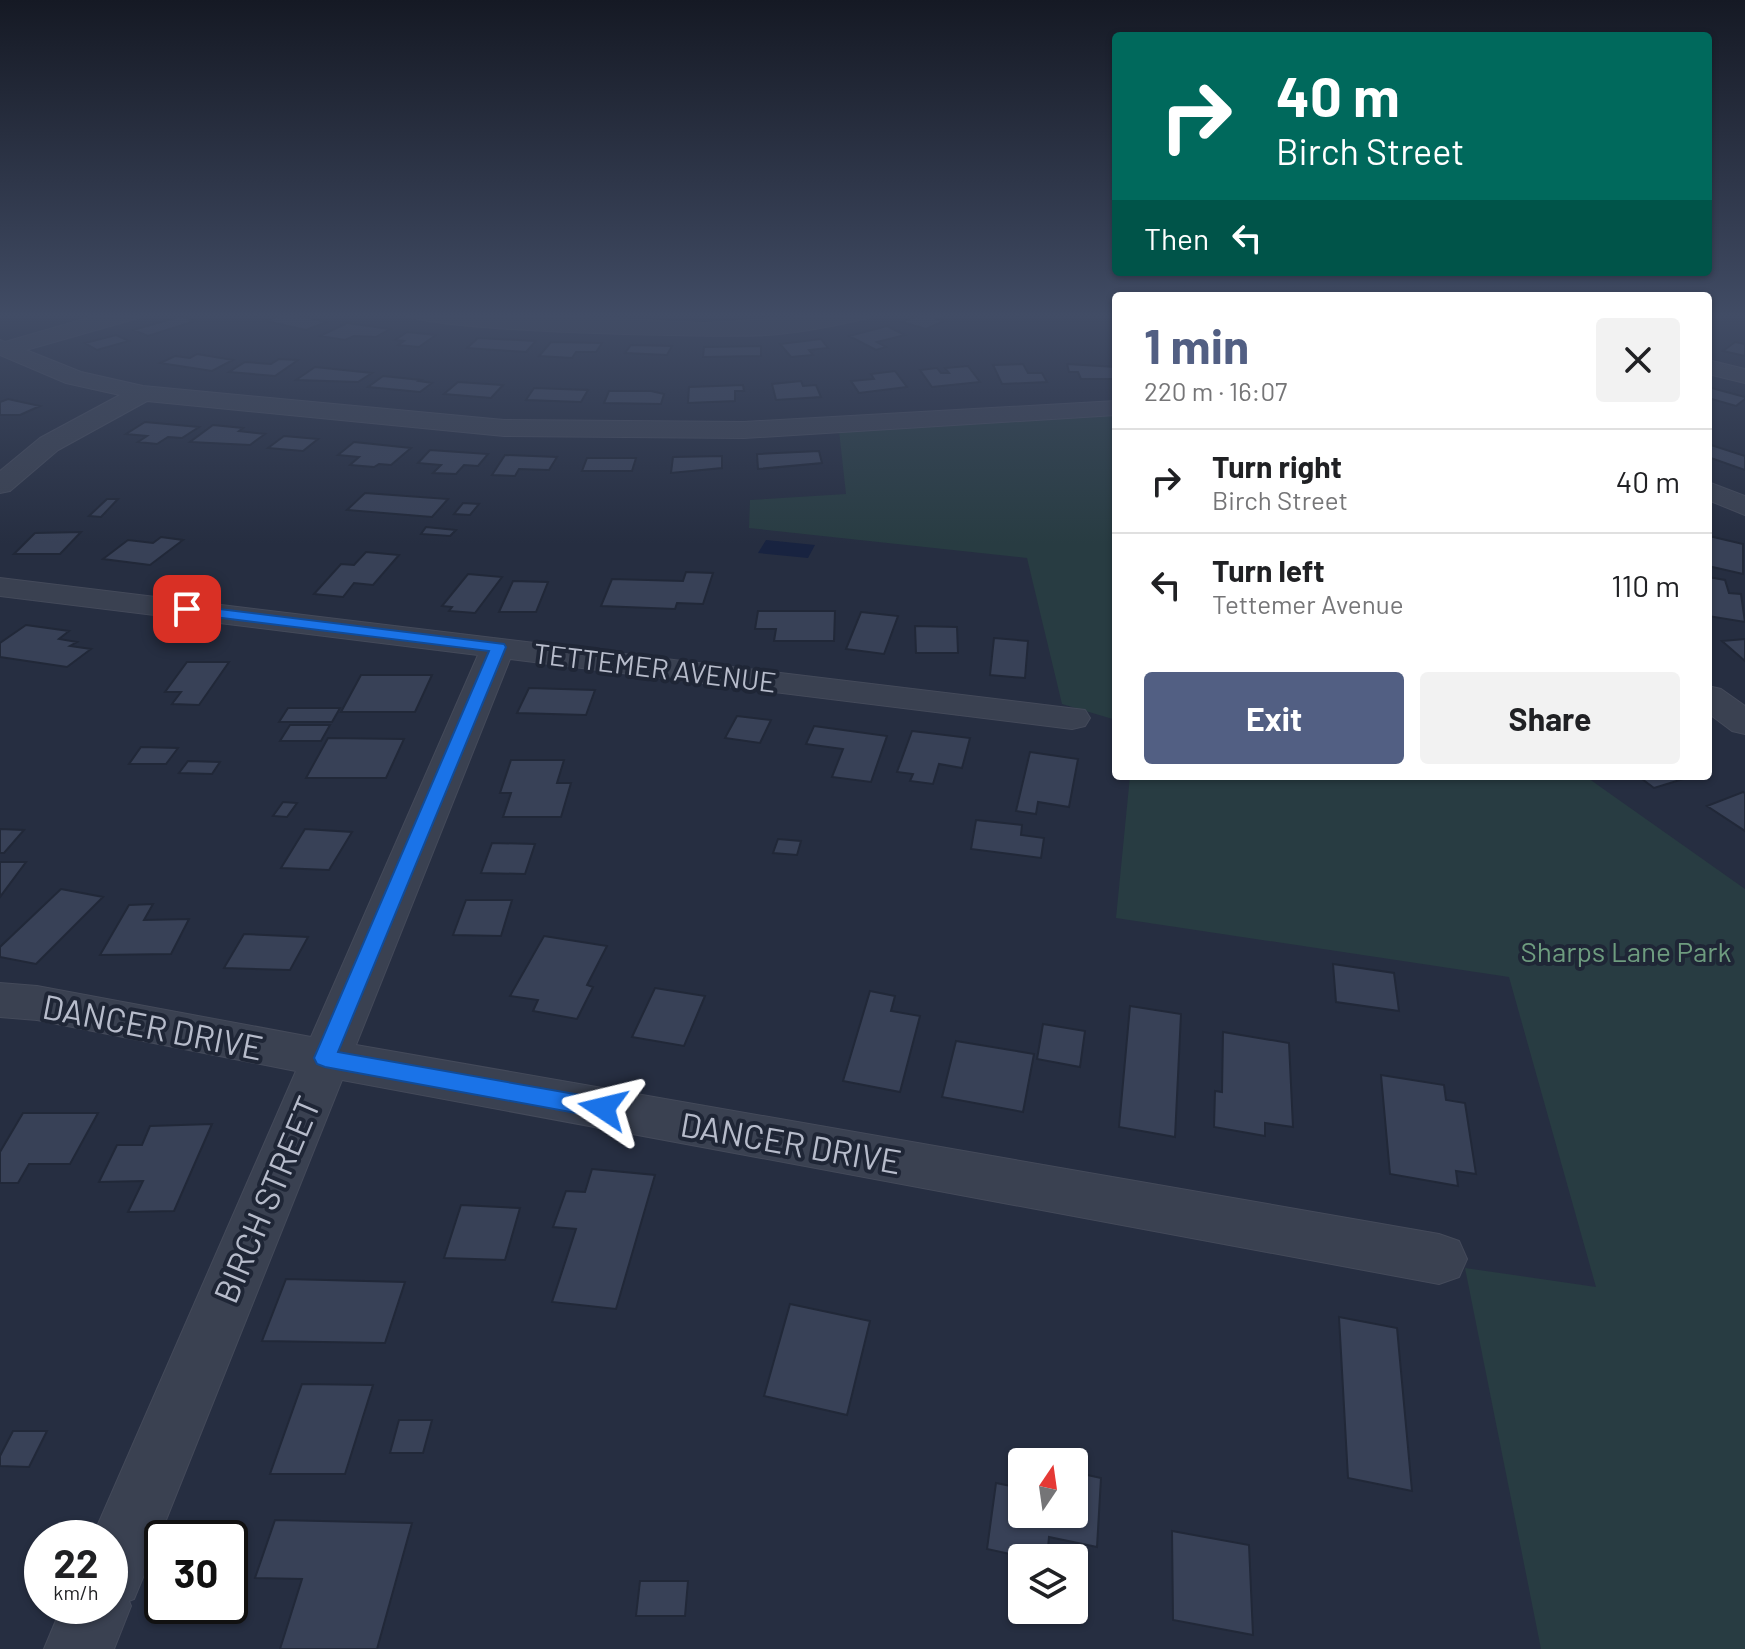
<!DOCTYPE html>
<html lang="en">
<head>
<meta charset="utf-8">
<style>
  :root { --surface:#fff; --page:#f2f2f2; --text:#202124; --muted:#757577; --line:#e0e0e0; --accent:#525f83 }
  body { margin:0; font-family:Barlow,sans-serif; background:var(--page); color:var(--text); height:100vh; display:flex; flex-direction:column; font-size:30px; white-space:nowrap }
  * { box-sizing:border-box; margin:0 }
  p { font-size:26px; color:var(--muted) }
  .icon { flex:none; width:44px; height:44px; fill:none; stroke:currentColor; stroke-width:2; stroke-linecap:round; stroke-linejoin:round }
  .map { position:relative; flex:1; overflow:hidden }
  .side { position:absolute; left:1112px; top:292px; width:600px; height:488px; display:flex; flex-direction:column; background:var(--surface); border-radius:8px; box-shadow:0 2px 6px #0004 }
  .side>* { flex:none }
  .top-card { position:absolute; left:1112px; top:32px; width:600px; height:244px; border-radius:8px; box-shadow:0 2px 6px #0004; background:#00695c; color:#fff; overflow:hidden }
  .needle { width:52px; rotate:13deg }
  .buttons { position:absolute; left:1008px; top:1448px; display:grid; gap:16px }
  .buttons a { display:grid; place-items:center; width:80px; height:80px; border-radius:8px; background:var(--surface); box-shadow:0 2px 6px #0004; font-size:40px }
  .speed { position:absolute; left:24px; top:1520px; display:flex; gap:16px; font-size:40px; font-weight:700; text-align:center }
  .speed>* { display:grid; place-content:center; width:104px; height:104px; border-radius:50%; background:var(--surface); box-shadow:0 2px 6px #0004; line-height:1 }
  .speed small { font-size:20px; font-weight:400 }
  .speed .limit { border:4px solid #111; border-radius:12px; background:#fff; color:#111 }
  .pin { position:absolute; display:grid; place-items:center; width:68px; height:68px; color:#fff; margin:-34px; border-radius:16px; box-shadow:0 4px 12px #0006 }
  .me { position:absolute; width:88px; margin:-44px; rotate:280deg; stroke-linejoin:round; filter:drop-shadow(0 0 6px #0008) }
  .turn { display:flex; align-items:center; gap:28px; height:168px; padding:0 32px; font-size:36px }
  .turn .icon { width:104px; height:104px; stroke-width:2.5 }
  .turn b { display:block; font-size:56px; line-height:68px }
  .then { display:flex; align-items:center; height:76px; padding:0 32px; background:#0003; gap:16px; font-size:30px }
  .round { display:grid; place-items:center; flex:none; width:84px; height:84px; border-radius:8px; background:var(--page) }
  .headline { display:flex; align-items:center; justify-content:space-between; height:136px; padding:0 32px }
  h1 { font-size:48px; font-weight:700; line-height:60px; color:var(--accent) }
  .action { display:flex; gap:16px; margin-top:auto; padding:16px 32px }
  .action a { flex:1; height:92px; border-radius:8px; background:var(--accent); color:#fff; font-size:32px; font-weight:700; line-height:92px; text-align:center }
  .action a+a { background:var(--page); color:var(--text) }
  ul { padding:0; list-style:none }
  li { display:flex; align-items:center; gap:24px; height:104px; padding:0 32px; border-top:2px solid var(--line) }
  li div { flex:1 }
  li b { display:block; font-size:30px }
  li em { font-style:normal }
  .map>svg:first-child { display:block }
  .green { fill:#283c42 }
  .water { fill:#182340 }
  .building { fill:#384157; stroke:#212838; stroke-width:2 }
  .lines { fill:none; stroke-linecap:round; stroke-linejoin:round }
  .minor-casing { stroke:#444a5a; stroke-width:2 }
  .minor { fill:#3a4151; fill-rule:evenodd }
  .route { fill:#1a73e8; stroke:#114b97; stroke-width:2 }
  .labels { text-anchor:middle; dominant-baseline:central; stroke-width:8; stroke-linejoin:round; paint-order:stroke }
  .street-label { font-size:28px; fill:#b7bccb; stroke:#1f2636 }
  .park-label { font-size:28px; fill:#6e9c7f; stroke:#1f2636 }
  .near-street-label { font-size:34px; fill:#b7bccb; stroke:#1f2636 }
</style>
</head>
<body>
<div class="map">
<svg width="1745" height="1649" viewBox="0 0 1745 1649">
  <rect width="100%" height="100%" fill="#262e41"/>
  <path class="green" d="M 1116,414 L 1116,720 L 1062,704 L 1027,558 L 749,528 L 750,500 L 846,494 L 839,431 Z
    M 1130,776 L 1585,776 L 1745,889 L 1745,1649 L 1541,1649 L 1465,1268 L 1596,1287 L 1509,977 L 1116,918 Z"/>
  <path class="water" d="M 766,540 L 815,545 L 808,558 L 758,553 Z"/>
  <path class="building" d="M 286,313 L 327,322 L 306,330 L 265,321 Z
    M 923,313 L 937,313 L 945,316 L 937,319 L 944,321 L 926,329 L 902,322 Z
    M 181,316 L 195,321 L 148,336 L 133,330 Z
    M 347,323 L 390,329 L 376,337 L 354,336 L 345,340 L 320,336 Z
    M 887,326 L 905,335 L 877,342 L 886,347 L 876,350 L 849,336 Z
    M 407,332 L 436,335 L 419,347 L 398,345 L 404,341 L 395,340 Z
    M 116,335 L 129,341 L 97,350 L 85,343 Z
    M 478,338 L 536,341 L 526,352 L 467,348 Z
    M 821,339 L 828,348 L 809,350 L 813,355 L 791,357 L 780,344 Z
    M 551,342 L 602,343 L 596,352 L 576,352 L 572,358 L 539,356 Z
    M 1735,342 L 1745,344 L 1745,356 L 1723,351 Z
    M 631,345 L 672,346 L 667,355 L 625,353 Z
    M 761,346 L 761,356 L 703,357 L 704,347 Z
    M 197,354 L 233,360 L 212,371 L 160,363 L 175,356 L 190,358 Z
    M 279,359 L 298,360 L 275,376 L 229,372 L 245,362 L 271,364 Z
    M 1023,364 L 1028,373 L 1042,373 L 1047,382 L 1002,384 L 993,365 Z
    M 1067,364 L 1116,367 L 1116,379 L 1081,379 L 1078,372 L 1069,372 Z
    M 968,366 L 980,382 L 932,387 L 920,370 L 937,368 L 941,373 L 949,373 L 945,368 Z
    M 315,367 L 372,373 L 358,382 L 296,380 Z
    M 895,371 L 907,387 L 859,393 L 851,381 L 874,379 L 871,374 Z
    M 383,376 L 421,380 L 419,381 L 432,383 L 420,392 L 368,387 Z
    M 801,381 L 803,386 L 816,385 L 821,397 L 776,400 L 772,384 Z
    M 458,382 L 503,385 L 491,398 L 444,394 Z
    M 743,385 L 744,391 L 735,391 L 735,401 L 688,403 L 689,387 Z
    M 1708,387 L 1745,397 L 1745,399 L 1736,406 L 1708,398 Z
    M 534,388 L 588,390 L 581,402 L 526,400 Z
    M 609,391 L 651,391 L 664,394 L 661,404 L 604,403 Z
    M 8,399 L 40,406 L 20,415 L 0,415 L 0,402 Z
    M 145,422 L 199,427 L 182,438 L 168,437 L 157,444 L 138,442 L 147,436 L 126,434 Z
    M 213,425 L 243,428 L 239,431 L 265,434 L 250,445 L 190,442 Z
    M 284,436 L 318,439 L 303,451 L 268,448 Z
    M 354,442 L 411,448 L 391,465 L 379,464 L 374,467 L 350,465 L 359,457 L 338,455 Z
    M 1708,444 L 1745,456 L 1745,470 L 1708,457 Z
    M 430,450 L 488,454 L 478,466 L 464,465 L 456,474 L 433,473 L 441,465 L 418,463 Z
    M 819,451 L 822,463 L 758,469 L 757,454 Z
    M 505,455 L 557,457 L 549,470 L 519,469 L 515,476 L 492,475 Z
    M 722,456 L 722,468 L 671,473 L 673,457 Z
    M 587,458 L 636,458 L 632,471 L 582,471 Z
    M 365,493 L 448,499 L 432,517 L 347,510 Z
    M 107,499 L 118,499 L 101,517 L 89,516 Z
    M 463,503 L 479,504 L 470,515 L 454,514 Z
    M 426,527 L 456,530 L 450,536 L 421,534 Z
    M 81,532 L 60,554 L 14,554 L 35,533 Z
    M 1709,536 L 1743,544 L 1743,574 L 1708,566 Z
    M 161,537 L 183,540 L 150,565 L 103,559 L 128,540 L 153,543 Z
    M 366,552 L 399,555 L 373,585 L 354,583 L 343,597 L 314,594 L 341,564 L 354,565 Z
    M 686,572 L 713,573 L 703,604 L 677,603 L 675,609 L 601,606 L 612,579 L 683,581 Z
    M 468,574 L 502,577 L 475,613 L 449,611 L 452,607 L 442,606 Z
    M 1708,577 L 1725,580 L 1729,593 L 1741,594 L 1745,622 L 1708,616 Z
    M 513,581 L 548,582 L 536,612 L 499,612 Z
    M 758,611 L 835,611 L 834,641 L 774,641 L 776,629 L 755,629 Z
    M 861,612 L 898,616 L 884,654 L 846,649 Z
    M 26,625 L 69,631 L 59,639 L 77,642 L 70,646 L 91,649 L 67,667 L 0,657 L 0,643 Z
    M 915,626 L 957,627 L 958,653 L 916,653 Z
    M 994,638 L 1028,641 L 1025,678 L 990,675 Z
    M 1745,639 L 1745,661 L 1722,641 Z
    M 187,662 L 229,662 L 199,705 L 172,704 L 181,692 L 165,692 Z
    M 361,675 L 432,675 L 415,712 L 341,712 Z
    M 529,688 L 595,690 L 586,715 L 517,713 Z
    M 288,708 L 340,708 L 332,722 L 279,722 Z
    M 737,716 L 771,720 L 760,743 L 725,738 Z
    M 290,725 L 330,725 L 321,741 L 280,741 Z
    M 814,726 L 887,736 L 871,782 L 832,777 L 843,749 L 806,744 Z
    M 912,731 L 970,738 L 962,768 L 939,764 L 933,784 L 910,781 L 913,774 L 897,772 Z
    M 328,738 L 404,739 L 386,778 L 306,778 Z
    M 141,747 L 178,748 L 166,764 L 129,764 Z
    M 1030,752 L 1078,759 L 1069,807 L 1038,802 L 1036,814 L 1016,811 Z
    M 511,760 L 564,760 L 557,783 L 571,783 L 561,817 L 503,817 L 511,793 L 500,793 Z
    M 188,761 L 220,762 L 212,774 L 179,773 Z
    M 1638,776 L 1693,776 L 1654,788 Z
    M 1743,792 L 1745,793 L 1745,831 L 1707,806 Z
    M 283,802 L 297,803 L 287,817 L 273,816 Z
    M 976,820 L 1022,825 L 1021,835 L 1044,838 L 1041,858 L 971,849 Z
    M 0,829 L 24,830 L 4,853 L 0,853 Z
    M 305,829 L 352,832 L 329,870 L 281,868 Z
    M 778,839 L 801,841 L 797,855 L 773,853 Z
    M 492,843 L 535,844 L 525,874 L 481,873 Z
    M 0,862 L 26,862 L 0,897 Z
    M 61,889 L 103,897 L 36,964 L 0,957 L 0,947 Z
    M 466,900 L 512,900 L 501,936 L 453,935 Z
    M 153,904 L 144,920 L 189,919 L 171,954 L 100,955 L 129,905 Z
    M 244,934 L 308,937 L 290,970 L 224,968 Z
    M 544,936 L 607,946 L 587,985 L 593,987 L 577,1019 L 533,1011 L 538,1000 L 510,996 Z
    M 1333,964 L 1394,973 L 1399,1011 L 1336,1002 Z
    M 655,988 L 705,996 L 684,1046 L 632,1037 Z
    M 870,991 L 895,996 L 891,1011 L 920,1016 L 900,1092 L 843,1081 Z
    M 1130,1006 L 1181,1014 L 1175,1137 L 1119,1127 Z
    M 1043,1024 L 1085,1031 L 1080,1067 L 1037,1059 Z
    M 1223,1032 L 1289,1043 L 1293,1127 L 1265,1123 L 1265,1136 L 1214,1127 L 1215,1091 L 1222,1092 Z
    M 956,1041 L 1034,1054 L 1023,1112 L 942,1097 Z
    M 1381,1075 L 1444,1085 L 1446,1100 L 1465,1103 L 1476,1174 L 1456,1171 L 1458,1186 L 1390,1174 Z
    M 23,1113 L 98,1113 L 70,1164 L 29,1164 L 18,1183 L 0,1183 L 0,1152 Z
    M 212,1124 L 174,1211 L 128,1212 L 143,1181 L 99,1182 L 117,1145 L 142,1145 L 150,1126 Z
    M 592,1169 L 655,1175 L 616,1309 L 552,1302 L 576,1229 L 553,1227 L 566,1191 L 585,1192 Z
    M 461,1205 L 520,1208 L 505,1260 L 444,1258 Z
    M 286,1279 L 405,1282 L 385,1343 L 262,1341 Z
    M 790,1304 L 870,1321 L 847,1415 L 764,1396 Z
    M 1339,1317 L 1397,1328 L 1412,1491 L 1348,1478 Z
    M 302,1384 L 373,1385 L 345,1474 L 270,1474 Z
    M 399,1420 L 432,1420 L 423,1453 L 390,1453 Z
    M 13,1431 L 47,1431 L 29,1467 L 0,1466 L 0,1456 Z
    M 1015,1460 L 1025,1462 L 1022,1462 L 1022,1514 L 1074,1514 L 1074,1472 L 1101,1478 L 1097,1547 L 1049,1537 L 1047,1558 L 1028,1558 L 987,1549 L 996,1483 L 1011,1486 Z
    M 275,1520 L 412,1523 L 377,1649 L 280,1649 L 302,1579 L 255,1578 Z
    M 1172,1531 L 1249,1545 L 1253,1635 L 1173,1620 Z
    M 640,1581 L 688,1581 L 685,1616 L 636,1616 Z"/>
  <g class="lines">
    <g class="minor-casing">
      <path id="minor" d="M 105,313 L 141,313 L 138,318 L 26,350 L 81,372 L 143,386 L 504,420 L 744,422 L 1116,401 L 1116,415 L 744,438 L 504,436 L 147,401 L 58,450 L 10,491 L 0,493 L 0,471 L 40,438 L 120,395 L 66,383 L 0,355 L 0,340 L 5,342 Z
        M 403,313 L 487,313 L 704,323 L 871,313 L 868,318 C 834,326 800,333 766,335 C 723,338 420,332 403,313 Z
        M 1708,360 L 1745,369 L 1745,383 L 1708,374 Z
        M 1708,482 L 1745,496 L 1745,515 L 1708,500 Z
        M 0,578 L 1085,710 L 1090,718 L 1085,726 L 1072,729 L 510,659 L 356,1045 L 1439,1234 L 1459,1241 L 1467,1259 L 1459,1277 L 1439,1284 L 342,1080 L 144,1575 L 134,1599 L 129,1601 L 131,1606 L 114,1649 L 44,1649 L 62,1606 L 110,1606 L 110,1538 L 92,1538 L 296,1071 L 37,1020 L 0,1017 L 0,983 L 37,986 L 311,1037 L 478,655 L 0,596 Z
        M 1708,686 L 1721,689 L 1745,706 L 1745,734 L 1732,731 L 1708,713 Z"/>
    </g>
    <use href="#minor" class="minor"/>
  </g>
  <linearGradient id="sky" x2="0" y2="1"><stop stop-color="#151924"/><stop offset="0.58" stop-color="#414c65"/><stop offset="1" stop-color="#414c65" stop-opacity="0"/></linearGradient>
  <rect width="1745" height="544" fill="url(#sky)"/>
  <path class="route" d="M 187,605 L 504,644 L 506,647 L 338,1052 L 603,1099 L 611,1102 L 615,1108 L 611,1115 L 603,1118 L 325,1067 L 317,1064 L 314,1058 L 489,651 L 182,613 L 179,609 Z"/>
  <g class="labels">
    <g class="street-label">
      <text transform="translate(655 667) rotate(7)">TETTEMER AVENUE</text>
    </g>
    <g class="park-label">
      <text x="1626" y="951">Sharps Lane Park</text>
    </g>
    <g class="near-street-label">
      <text transform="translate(153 1026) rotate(11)">DANCER DRIVE</text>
      <text transform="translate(791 1142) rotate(10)">DANCER DRIVE</text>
      <text transform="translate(266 1199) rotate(-67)">BIRCH STREET</text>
    </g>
  </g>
</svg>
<div class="buttons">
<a><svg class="needle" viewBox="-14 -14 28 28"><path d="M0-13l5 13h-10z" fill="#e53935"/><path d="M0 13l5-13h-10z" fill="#757577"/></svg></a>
<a><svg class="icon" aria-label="layers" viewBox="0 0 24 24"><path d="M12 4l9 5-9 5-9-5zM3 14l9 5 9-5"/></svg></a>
</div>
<div class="speed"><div>22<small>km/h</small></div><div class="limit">30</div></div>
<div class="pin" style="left:187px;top:609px;background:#d93025"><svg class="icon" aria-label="arrive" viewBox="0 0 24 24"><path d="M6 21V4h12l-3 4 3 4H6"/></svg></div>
<svg class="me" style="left:603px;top:1108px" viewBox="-20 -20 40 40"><path d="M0-17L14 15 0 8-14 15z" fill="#1a73e8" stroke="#fff" stroke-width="4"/></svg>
<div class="top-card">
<div class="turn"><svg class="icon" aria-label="right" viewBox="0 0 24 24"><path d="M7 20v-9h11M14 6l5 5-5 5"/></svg><div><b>40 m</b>Birch Street</div></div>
<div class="then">Then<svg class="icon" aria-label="left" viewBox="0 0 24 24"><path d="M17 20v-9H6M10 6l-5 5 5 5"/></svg></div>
</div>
<section class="side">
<div class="headline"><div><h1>1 min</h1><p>220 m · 16:07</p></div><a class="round"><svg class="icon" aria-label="close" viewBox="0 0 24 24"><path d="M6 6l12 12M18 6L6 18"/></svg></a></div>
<ul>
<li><svg class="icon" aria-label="right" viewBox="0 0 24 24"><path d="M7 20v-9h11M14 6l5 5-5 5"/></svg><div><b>Turn right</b><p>Birch Street</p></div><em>40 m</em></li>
<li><svg class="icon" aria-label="left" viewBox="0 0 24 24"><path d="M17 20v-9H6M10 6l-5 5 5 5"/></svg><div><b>Turn left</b><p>Tettemer Avenue</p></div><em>110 m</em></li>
</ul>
<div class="action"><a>Exit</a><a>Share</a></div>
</section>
</div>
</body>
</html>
